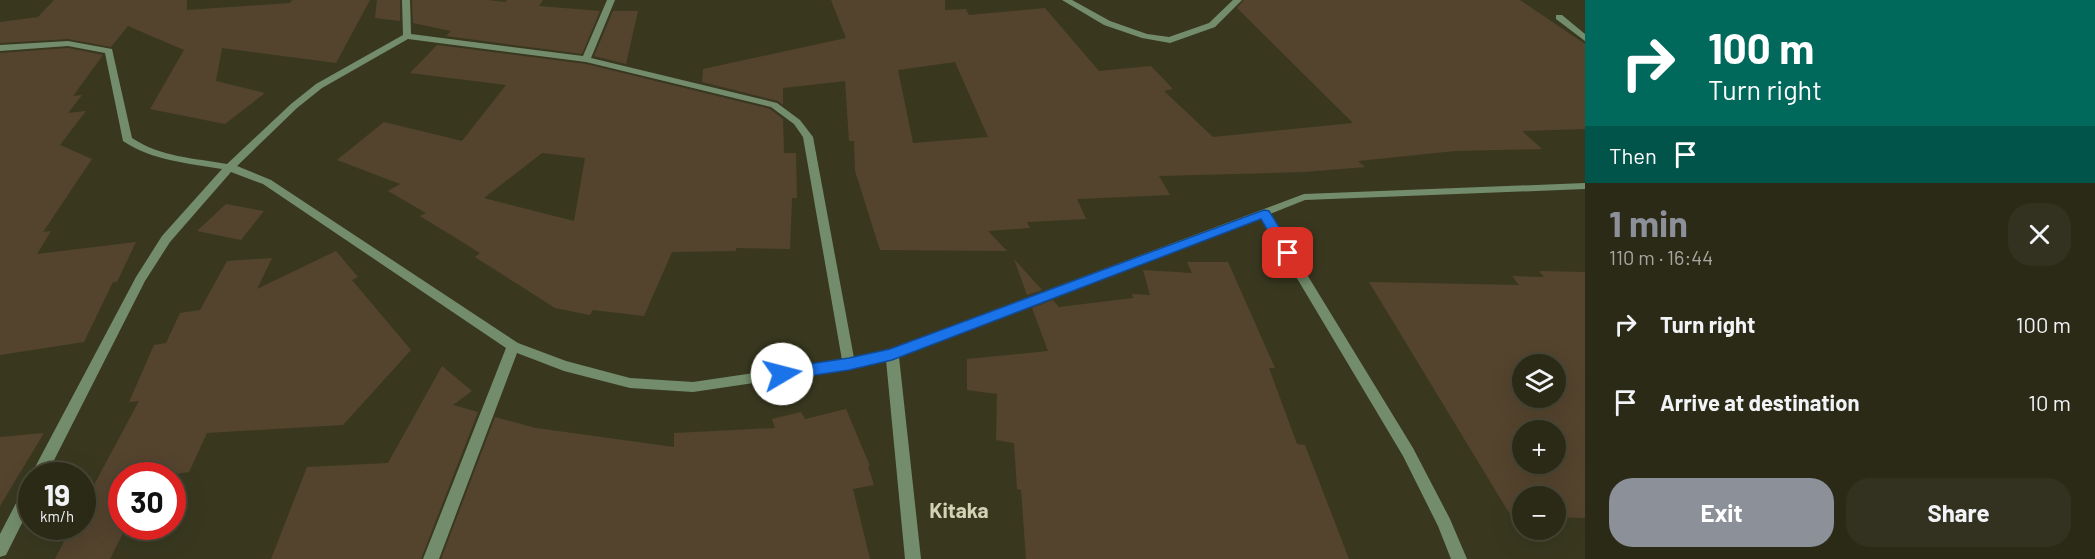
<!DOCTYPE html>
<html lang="en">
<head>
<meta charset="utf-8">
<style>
  :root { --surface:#2b2a17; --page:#333220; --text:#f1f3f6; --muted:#a6a7a1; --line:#474636; --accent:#8c9099 }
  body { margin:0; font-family:Barlow,sans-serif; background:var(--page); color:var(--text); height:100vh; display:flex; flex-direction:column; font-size:22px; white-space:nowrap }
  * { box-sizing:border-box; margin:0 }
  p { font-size:20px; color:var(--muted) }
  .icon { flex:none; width:33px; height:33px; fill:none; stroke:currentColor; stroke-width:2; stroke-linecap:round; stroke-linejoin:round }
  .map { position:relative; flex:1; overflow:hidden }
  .details { display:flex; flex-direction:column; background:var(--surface); width:510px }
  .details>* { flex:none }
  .banner { background:#00695c; color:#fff; overflow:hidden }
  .controls { position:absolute; left:1512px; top:354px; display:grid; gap:12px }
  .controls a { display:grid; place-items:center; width:54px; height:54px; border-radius:50%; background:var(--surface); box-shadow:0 6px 24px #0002,0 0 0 2px var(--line); font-size:30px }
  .speed { position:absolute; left:18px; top:462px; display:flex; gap:12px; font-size:30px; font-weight:700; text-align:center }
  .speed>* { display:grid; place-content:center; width:78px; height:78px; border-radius:50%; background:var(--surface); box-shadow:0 6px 24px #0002,0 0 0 2px var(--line); line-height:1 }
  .speed small { font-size:15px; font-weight:400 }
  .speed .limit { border:9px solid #d22; background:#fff; color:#111 }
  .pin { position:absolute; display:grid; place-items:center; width:51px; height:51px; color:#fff; margin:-26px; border-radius:12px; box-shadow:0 3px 9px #0006 }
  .me { position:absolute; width:66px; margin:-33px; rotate:82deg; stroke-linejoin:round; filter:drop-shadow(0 0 4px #0008) }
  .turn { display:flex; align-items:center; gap:21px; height:126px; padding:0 24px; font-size:27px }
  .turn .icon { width:78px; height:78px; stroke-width:2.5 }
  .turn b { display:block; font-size:42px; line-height:51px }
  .then { display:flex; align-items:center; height:57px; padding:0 24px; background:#0003; gap:12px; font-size:22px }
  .round { display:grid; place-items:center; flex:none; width:63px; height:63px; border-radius:24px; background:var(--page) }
  .headline { display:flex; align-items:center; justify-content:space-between; height:102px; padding:0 24px }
  h1 { font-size:36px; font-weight:700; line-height:45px; color:var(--accent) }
  .cta { display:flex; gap:12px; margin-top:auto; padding:12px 24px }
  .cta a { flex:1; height:69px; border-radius:24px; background:var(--accent); color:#fff; font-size:24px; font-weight:700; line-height:69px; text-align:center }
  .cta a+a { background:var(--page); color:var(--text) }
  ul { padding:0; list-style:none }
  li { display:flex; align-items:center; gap:18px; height:78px; padding:0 24px }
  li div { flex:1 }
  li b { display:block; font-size:22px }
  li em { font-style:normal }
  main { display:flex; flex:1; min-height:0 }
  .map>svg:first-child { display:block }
  .building { fill:#54442e; fill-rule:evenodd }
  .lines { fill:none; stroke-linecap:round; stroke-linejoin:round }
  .street { fill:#738d6c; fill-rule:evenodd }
  .route { fill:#1a73e8; stroke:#114b97; stroke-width:1.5 }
  .labels { text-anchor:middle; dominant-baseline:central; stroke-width:4.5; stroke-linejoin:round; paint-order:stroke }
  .near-quarter-label { font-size:21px; font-weight:bold; fill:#d3d2b5; stroke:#39381f }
</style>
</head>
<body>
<main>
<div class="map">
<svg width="1585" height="559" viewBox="0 0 1585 559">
  <rect width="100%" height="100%" fill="#39381f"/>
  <path class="building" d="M 54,0 L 187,0 L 187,10 L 290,3 L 292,0 L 370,0 L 336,63 L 222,48 L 216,81 L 265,93 L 225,124 L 150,109 L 184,50 L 128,26 L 111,47 L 68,39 L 0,43 L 0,22 L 38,17 Z
    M 377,0 L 400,0 L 400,21 L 375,18 Z
    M 412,0 L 488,0 L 505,2 L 507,0 L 543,0 L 539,6 L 600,11 L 582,54 L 446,36 L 451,31 L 413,23 Z
    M 831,0 L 945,0 L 945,10 L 966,9 L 969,15 L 1045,8 L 1099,71 L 1151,66 L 1173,89 L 1164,91 L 1213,137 L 1353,123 L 1237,8 L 1244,0 L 1520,0 L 1585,44 L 1585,129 L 1522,131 L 1542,149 L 1455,151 L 1358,161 L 1365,167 L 1304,172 L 1159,176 L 1170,195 L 1077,199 L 1086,219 L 1027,222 L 1030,228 L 988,231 L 1007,251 L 880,250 L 855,171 L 854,141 L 849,141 L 845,81 L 783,88 L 783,105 L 778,101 L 702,82 L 703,69 L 846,38 ZM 955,62 L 988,137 L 913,143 L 898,70 Z
    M 613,11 L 638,11 L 626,64 L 594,56 Z
    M 437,45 L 586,64 L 770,109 L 783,119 L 784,153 L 796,153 L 797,198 L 792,198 L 790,249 L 736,248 L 736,251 L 672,252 L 644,316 L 593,310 L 590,315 L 555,308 L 475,257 L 480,253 L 420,216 L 426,213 L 388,191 L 400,184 L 337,160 L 384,122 L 462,141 L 506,85 L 410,73 ZM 542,153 L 585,158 L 574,221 L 484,198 Z
    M 68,48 L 103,55 L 73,96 L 82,95 L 68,113 L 86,111 L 60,145 L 92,159 L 43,232 L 51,231 L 37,254 L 136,242 L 117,282 L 113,282 L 84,342 L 0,355 L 0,53 Z
    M 226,204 L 264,211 L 241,240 L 197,231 Z
    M 336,251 L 358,277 L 352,280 L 411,350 L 343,425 L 207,433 L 189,472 L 163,476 L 122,476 L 122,535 L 110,559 L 55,559 L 72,526 L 82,526 L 82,507 L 139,401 L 129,402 L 154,345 L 166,343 L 180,313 L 200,310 L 227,261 L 272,258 L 257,289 Z
    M 1014,259 L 1042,290 L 1027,295 Z
    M 1187,262 L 1228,262 L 1275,368 L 1269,368 L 1297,444 L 1305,445 L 1349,559 L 1026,559 L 1021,490 L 1017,489 L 1014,443 L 996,440 L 997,394 L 967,390 L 967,359 L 1048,351 L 1032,308 L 1053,300 L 1059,307 L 1133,298 L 1132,294 L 1150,295 L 1143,270 L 1192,273 Z
    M 1539,271 L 1585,272 L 1585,518 L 1556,517 L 1556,496 L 1522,496 L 1522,516 L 1511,516 L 1369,282 L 1519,285 L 1512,276 L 1544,277 ZM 1522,364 L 1556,364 L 1556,398 L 1522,398 ZM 1522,430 L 1556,430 L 1556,464 L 1522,464 Z
    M 442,366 L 472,391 L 453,405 L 478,412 L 421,559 L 271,559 L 307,467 L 388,463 Z
    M 846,409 L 870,466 L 868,466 L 874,485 L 853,489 L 870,559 L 441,559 L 495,417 L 536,428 L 674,447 L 674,433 L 775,428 L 772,419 L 801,412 L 805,419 Z
    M 44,433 L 0,506 L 0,437 Z"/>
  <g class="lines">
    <path class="street" d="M 402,0 L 410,0 L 411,34 L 583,56 L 607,0 L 615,0 L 591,58 L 777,103 L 800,120 L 813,137 L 854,358 L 890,349 L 1304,194 L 1585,183 L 1585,189 L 1305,200 L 1270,214 L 1413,448 L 1450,519 L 1467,559 L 1451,559 L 1438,526 L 1403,456 L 1261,218 L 899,357 L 921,559 L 905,559 L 886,360 L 849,369 L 693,392 L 630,388 L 564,371 L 517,353 L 439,559 L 423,559 L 506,348 L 263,184 L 231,172 L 170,242 L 145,281 L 46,476 L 32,476 L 32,478 L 31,476 L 33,471 L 136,277 L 162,236 L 222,169 C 188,163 153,161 123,141 L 105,53 L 68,46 L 0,51 L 0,45 L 68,41 L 112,49 L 132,138 C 160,157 194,158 227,164 L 291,104 L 316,84 L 403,35 ZM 408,39 L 586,62 L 771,107 L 794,124 L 803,137 L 842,360 L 693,382 L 630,378 L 566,361 L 518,343 L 271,180 L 237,166 L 297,108 L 322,88 Z
      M 1062,0 L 1072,0 L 1110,21 L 1147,34 L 1169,37 L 1209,23 L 1233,0 L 1242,0 L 1215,27 L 1170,43 L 1142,38 L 1104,25 Z
      M 1556,15 L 1562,15 L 1585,34 L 1585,41 L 1556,19 Z
      M 32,481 L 32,503 L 6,555 L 0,557 L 0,534 L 27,482 Z"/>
  </g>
  <path class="route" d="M 1264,210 L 1269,211 L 1293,250 L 1295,253 L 1293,257 L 1283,257 L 1261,219 L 892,360 L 849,370 L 782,380 L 777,378 L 775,374 L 777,370 L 782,368 L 849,358 L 890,349 Z"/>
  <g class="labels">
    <g class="near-quarter-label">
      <text x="959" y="509">Kitaka</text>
    </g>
  </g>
</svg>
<div class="controls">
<a><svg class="icon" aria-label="layers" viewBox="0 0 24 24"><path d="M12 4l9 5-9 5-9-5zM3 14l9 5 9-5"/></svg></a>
<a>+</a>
<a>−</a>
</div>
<div class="speed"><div>19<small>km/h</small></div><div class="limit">30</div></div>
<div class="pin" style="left:1288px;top:253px;background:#d93025"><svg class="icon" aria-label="arrive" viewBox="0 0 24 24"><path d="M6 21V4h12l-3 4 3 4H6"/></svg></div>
<svg class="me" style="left:782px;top:374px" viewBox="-20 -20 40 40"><circle r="19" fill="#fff"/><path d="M0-13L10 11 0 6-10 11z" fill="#1a73e8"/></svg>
</div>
<section class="details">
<div class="banner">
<div class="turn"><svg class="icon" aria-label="right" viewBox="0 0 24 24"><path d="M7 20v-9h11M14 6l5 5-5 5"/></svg><div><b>100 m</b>Turn right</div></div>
<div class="then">Then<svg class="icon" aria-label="arrive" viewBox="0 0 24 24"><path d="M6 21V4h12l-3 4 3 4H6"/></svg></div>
</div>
<div class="headline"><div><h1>1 min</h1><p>110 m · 16:44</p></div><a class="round"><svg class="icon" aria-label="close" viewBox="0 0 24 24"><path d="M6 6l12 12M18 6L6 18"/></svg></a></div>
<ul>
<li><svg class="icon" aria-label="right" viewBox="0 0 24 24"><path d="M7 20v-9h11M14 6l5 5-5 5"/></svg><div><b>Turn right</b></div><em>100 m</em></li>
<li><svg class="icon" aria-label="arrive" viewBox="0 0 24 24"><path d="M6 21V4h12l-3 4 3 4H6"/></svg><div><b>Arrive at destination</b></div><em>10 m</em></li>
</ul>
<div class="cta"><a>Exit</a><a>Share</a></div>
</section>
</main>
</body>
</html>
